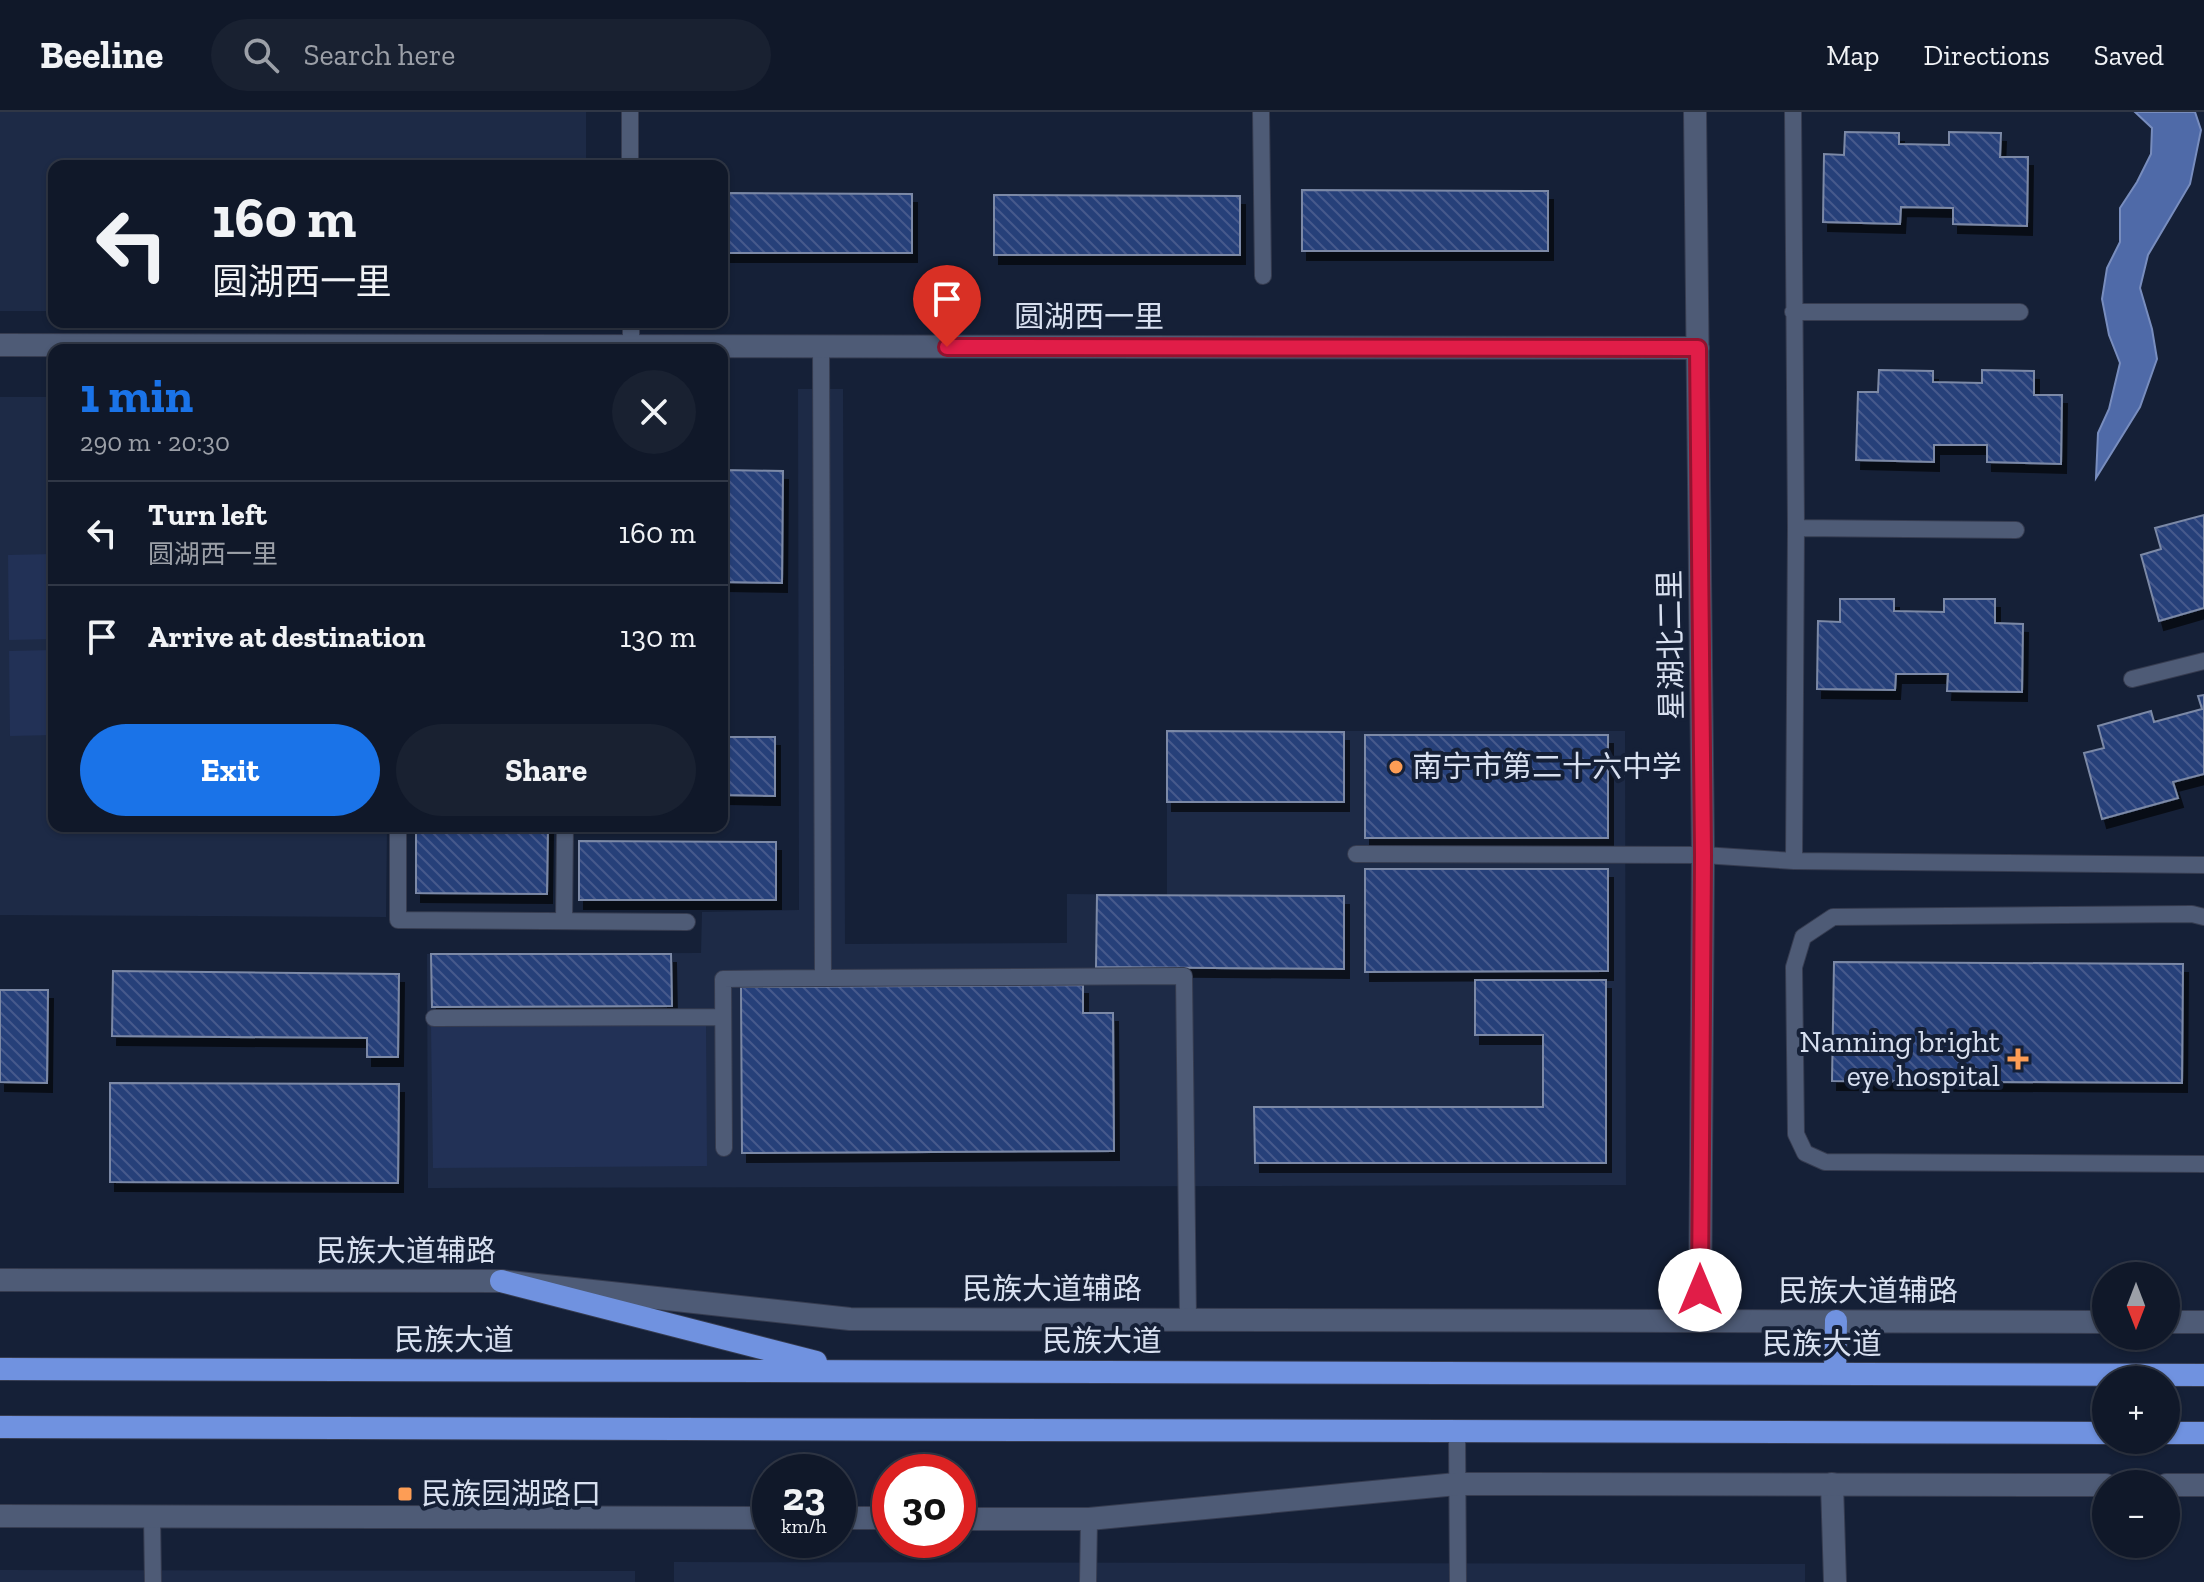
<!DOCTYPE html>
<html lang="en">
<head>
<meta charset="utf-8">
<style>
  :root { --surface:#101829; --page:#192131; --text:#f1f3f6; --muted:#9ca0a8; --line:#303746; --accent:#1a73e8 }
  body { margin:0; font-family:"Zilla Slab","Noto Sans SC",serif; background:var(--page); color:var(--text); height:100vh; display:flex; flex-direction:column; font-size:30px; white-space:nowrap }
  * { box-sizing:border-box; margin:0 }
  p { font-size:26px; color:var(--muted) }
  .icon { flex:none; width:44px; height:44px; fill:none; stroke:currentColor; stroke-width:2; stroke-linecap:round; stroke-linejoin:round }
  .map { position:relative; flex:1; overflow:hidden }
  .panel { position:absolute; left:48px; top:232px; width:680px; height:488px; display:flex; flex-direction:column; background:var(--surface); border-radius:16px; box-shadow:0 2px 6px #0004,0 0 0 2px var(--line) }
  .panel>* { flex:none }
  .top-card { position:absolute; left:48px; top:48px; width:680px; height:168px; border-radius:16px; box-shadow:0 2px 6px #0004,0 0 0 2px var(--line); background:#101829; color:var(--text); overflow:hidden }
  .needle { width:52px; rotate:180deg }
  .fabs { position:absolute; left:2092px; top:1150px; display:grid; gap:16px }
  .fabs a { display:grid; place-items:center; width:88px; height:88px; border-radius:50%; background:var(--surface); box-shadow:0 2px 6px #0004,0 0 0 2px var(--line); font-size:40px }
  .speed { position:absolute; left:752px; top:1342px; display:flex; gap:16px; font-size:40px; font-weight:700; text-align:center }
  .speed>* { display:grid; place-content:center; width:104px; height:104px; border-radius:50%; background:var(--surface); box-shadow:0 2px 6px #0004,0 0 0 2px var(--line); line-height:1 }
  .speed small { font-size:20px; font-weight:400 }
  .speed .limit { border:12px solid #d22; background:#fff; color:#111 }
  .pin { position:absolute; display:grid; place-items:center; width:68px; height:68px; color:#fff; margin:-82px -34px; border-radius:50% 50% 50% 0; rotate:-45deg; box-shadow:0 0 8px #0007 }
  .pin .icon { rotate:45deg }
  .me { position:absolute; width:88px; margin:-44px; rotate:0deg; stroke-linejoin:round; filter:drop-shadow(0 0 6px #0008) }
  .turn { display:flex; align-items:center; gap:28px; height:168px; padding:0 32px; font-size:36px }
  .turn .icon { width:104px; height:104px; stroke-width:2.5 }
  .turn b { display:block; font-size:56px; line-height:68px }
  .round { display:grid; place-items:center; flex:none; width:84px; height:84px; border-radius:42px; background:var(--page) }
  .headline { display:flex; align-items:center; justify-content:space-between; height:136px; padding:0 32px }
  h1 { font-size:48px; font-weight:800; line-height:60px; color:var(--accent) }
  .button { display:flex; gap:16px; margin-top:auto; padding:16px 32px }
  .button a { flex:1; height:92px; border-radius:48px; background:var(--accent); color:#fff; font-size:32px; font-weight:800; line-height:92px; text-align:center }
  .button a+a { background:var(--page); color:var(--text) }
  ul { padding:0; list-style:none }
  li { display:flex; align-items:center; gap:24px; height:104px; padding:0 32px; border-top:2px solid var(--line) }
  li div { flex:1 }
  li b { display:block; font-size:30px }
  li em { font-style:normal }
  header { display:flex; align-items:center; gap:48px; box-sizing:border-box; height:112px; padding:0 40px; background:var(--surface); border-bottom:2px solid var(--line) }
  header strong { font-size:38px }
  nav { display:flex; gap:44px; margin-inline-start:auto; font-size:28px }
  .search { width:560px; height:72px; background:var(--page); display:flex; align-items:center; gap:20px; box-sizing:border-box; padding:0 28px; border-radius:44px; color:var(--muted); font-size:30px }
  .map>svg:first-child { display:block }
  .built { fill:#1d2a46 }
  .green { fill:#223156 }
  .water { fill:#4f6aa8; stroke:#788dbe; stroke-width:2 }
  .building { fill:url(#building-back-hatch); stroke:#7b89a6; stroke-width:2; filter:url(#shadow) }
  .lines { fill:none; stroke-linecap:round; stroke-linejoin:round }
  .service-casing { stroke:#363c50; stroke-width:18 }
  .minor-casing { stroke:#363c50; stroke-width:24 }
  .tertiary-casing { stroke:#363c50; stroke-width:24 }
  .trunk-casing { stroke:#363c50; stroke-width:24 }
  .service { stroke:#4e5b76; stroke-width:16 }
  .minor { stroke:#4e5b76; stroke-width:22 }
  .tertiary { stroke:#4e5b76; stroke-width:22 }
  .trunk { stroke:#7092e0; stroke-width:22 }
  .route-casing { stroke:#92132f; stroke-width:20 }
  .route { stroke:#e11d48; stroke-width:14 }
  .poi-dot { fill:#fd9d55; stroke:#152037; stroke-width:3 }
  .labels { text-anchor:middle; dominant-baseline:central; stroke-width:8; stroke-linejoin:round; paint-order:stroke }
  .street-label { font-size:30px; fill:#d8e0f0; stroke:#152037 }
  .poi-label { font-size:30px; fill:#d8e0f0; stroke:#152037; text-anchor:start }
</style>
</head>
<body>
<header>
<strong>Beeline</strong>
<div class="search"><svg class="icon" aria-label="search" viewBox="0 0 24 24"><circle cx="10" cy="10" r="6"/><path d="M15 15l6 6"/></svg>Search here</div>
<nav><a>Map</a><a>Directions</a><a>Saved</a></nav>
</header>
<div class="map">
<svg width="2204" height="1470" viewBox="0 0 2204 1470">
  <defs>
    <pattern id="building-back-hatch" width="6" height="6" patternUnits="userSpaceOnUse" patternTransform="scale(2)"><rect width="6" height="6" fill="#283f79"/><path d="M-1 5l2 2M0 0l6 6M5-1l2 2" fill="none" stroke="#465a8c"/></pattern>
    <filter id="shadow"><feDropShadow dx="5" dy="9" stdDeviation="0" flood-color="#0009"/></filter>
  </defs>
  <rect width="100%" height="100%" fill="#152037"/>
  <path class="built" d="M 0,0 L 586,0 L 586,54 L 54,54 L 54,199 L 0,199 Z
    M 798,277 L 843,277 L 845,832 L 1067,831 L 1067,782 L 1167,783 L 1167,619 L 1625,619 L 1626,1073 L 428,1076 L 427,842 L 701,841 L 702,800 L 799,798 Z
    M 0,285 L 54,285 L 54,714 L 387,714 L 386,805 L 0,803 Z
    M 674,1450 L 1805,1452 L 1805,1470 L 674,1470 Z
    M 0,1458 L 635,1459 L 635,1470 L 0,1470 Z"/>
  <path class="green" d="M 54,442 L 54,527 L 9,528 L 8,443 Z
    M 54,538 L 54,623 L 10,624 L 9,539 Z
    M 706,913 L 707,1054 L 433,1056 L 431,914 Z"/>
  <path class="water" d="M 2135,0 L 2195,0 L 2201,18 L 2190,72 L 2148,143 L 2140,176 L 2152,217 L 2157,247 L 2140,295 L 2096,366 L 2098,321 L 2109,297 L 2120,251 L 2109,223 L 2102,187 L 2107,156 L 2120,130 L 2120,96 L 2137,70 L 2151,42 L 2152,16 Z"/>
  <path class="building" d="M 1845,20 L 1899,21 L 1899,32 L 1949,33 L 1949,20 L 2001,21 L 2000,45 L 2028,45 L 2027,114 L 1953,112 L 1953,96 L 1901,95 L 1900,112 L 1823,110 L 1824,42 L 1844,43 Z
    M 1302,78 L 1548,79 L 1548,139 L 1302,139 Z
    M 722,81 L 912,82 L 912,141 L 722,141 Z
    M 994,83 L 1240,84 L 1240,143 L 994,143 Z
    M 1879,258 L 1933,259 L 1933,270 L 1982,271 L 1982,258 L 2034,259 L 2034,283 L 2062,283 L 2061,352 L 1987,350 L 1987,333 L 1934,333 L 1934,350 L 1856,348 L 1858,280 L 1878,280 Z
    M 722,358 L 783,359 L 782,471 L 722,470 Z
    M 2204,403 L 2204,496 L 2159,509 L 2141,443 L 2161,437 L 2155,416 Z
    M 1840,487 L 1894,487 L 1894,499 L 1944,500 L 1944,487 L 1995,487 L 1995,511 L 2023,512 L 2022,580 L 1947,579 L 1948,562 L 1896,562 L 1895,578 L 1817,577 L 1818,509 L 1840,510 Z
    M 2204,583 L 2204,662 L 2173,670 L 2178,686 L 2102,707 L 2084,641 L 2104,636 L 2098,614 L 2151,599 L 2154,610 L 2202,597 L 2198,584 Z
    M 1167,619 L 1344,620 L 1344,690 L 1167,690 Z
    M 1365,623 L 1608,623 L 1608,726 L 1365,726 Z
    M 722,625 L 775,625 L 775,684 L 722,683 Z
    M 416,714 L 548,714 L 547,782 L 416,781 Z
    M 579,729 L 776,730 L 776,788 L 579,788 Z
    M 1365,757 L 1608,757 L 1608,859 L 1365,860 Z
    M 1097,783 L 1344,784 L 1344,857 L 1096,855 Z
    M 431,842 L 671,842 L 672,894 L 432,895 Z
    M 1834,850 L 2183,852 L 2182,971 L 1832,969 Z
    M 113,859 L 399,862 L 398,945 L 367,945 L 367,926 L 112,924 Z
    M 1475,868 L 1606,868 L 1606,1051 L 1255,1051 L 1254,995 L 1543,995 L 1543,923 L 1475,923 Z
    M 1083,873 L 1083,901 L 1113,901 L 1114,1039 L 742,1041 L 741,875 Z
    M 0,878 L 48,878 L 47,971 L 0,970 Z
    M 110,971 L 399,972 L 398,1071 L 110,1070 Z"/>
  <g class="lines">
    <g class="service-casing">
      <path id="service" d="M 630,0 L 630,54
        M 1261,0 L 1263,164
        M 1793,0 L 1796,416 L 1794,749 L 2204,753
        M 1793,200 L 2020,200
        M 631,210 L 631,234
        M 821,234 L 823,866 L 1184,864 L 1188,1207
        M 1796,416 L 2016,418
        M 2132,567 L 2204,549
        M 398,714 L 398,808 L 687,810
        M 1356,742 L 1703,743 L 1794,749
        M 2204,805 L 2192,802 L 1833,805 L 1803,825 L 1794,855 L 1796,1022 L 1805,1041 L 1825,1050 L 2204,1052
        M 564,809 L 565,714
        M 434,906 L 723,905
        M 724,1036 L 723,867 L 823,866
        M 1457,1319 L 1458,1470
        M 152,1404 L 153,1470
        M 1088,1470 L 1089,1407"/>
    </g>
    <g class="minor-casing">
      <path id="minor" d="M 1695,0 L 1703,743 L 1700,1209
        M 0,233 L 1698,236
        M 1832,1372 L 1835,1470"/>
    </g>
    <g class="tertiary-casing">
      <path id="tertiary" d="M 0,1168 L 501,1169 L 850,1207 L 2106,1210
        M 2166,1210 L 2204,1210
        M 2166,1373 L 2204,1373
        M 0,1404 L 770,1406
        M 838,1406 L 890,1406
        M 958,1407 L 1089,1407 L 1457,1372 L 2106,1373"/>
    </g>
    <g class="trunk-casing">
      <path id="trunk" d="M 501,1169 L 816,1250
        M 0,1257 L 2204,1263
        M 1835,1262 L 1836,1209
        M 0,1315 L 2106,1321
        M 2166,1321 L 2204,1321"/>
    </g>
    <use href="#service" class="service"/>
    <use href="#minor" class="minor"/>
    <use href="#tertiary" class="tertiary"/>
    <use href="#trunk" class="trunk"/>
  </g>
  <g class="lines">
    <g class="route-casing">
      <path id="route" d="M 947,235 L 1698,236 L 1703,743 L 1700,1178"/>
    </g>
    <use href="#route" class="route"/>
  </g>
  <g class="poi-dot">
    <circle cx="1396" cy="655" r="8"/>
    <path d="M2014 935h8v8h8v8h-8v8h-8v-8h-8v-8h8z"/>
    <rect x="397" y="1374" width="16" height="16" rx="4"/>
  </g>
  <g class="labels">
    <g class="street-label">
      <text x="1089" y="205">圆湖西一里</text>
      <text transform="translate(1671 533) rotate(-91)">星湖北二里</text>
      <text x="406" y="1139">民族大道辅路</text>
      <text x="1052" y="1177">民族大道辅路</text>
      <text x="1868" y="1179">民族大道辅路</text>
      <text x="454" y="1228">民族大道</text>
      <text x="1102" y="1229">民族大道</text>
      <text x="1822" y="1232">民族大道</text>
    </g>
    <g class="poi-label">
      <text x="1412" y="655">南宁市第二十六中学</text>
      <text x="2000" y="930" text-anchor="end">Nanning bright<tspan x="2000" dy="34">eye hospital</tspan></text>
      <text x="421" y="1382">民族园湖路口</text>
    </g>
  </g>
</svg>
<div class="fabs">
<a><svg class="needle" viewBox="-14 -14 28 28"><path d="M0-13l5 13h-10z" fill="#e53935"/><path d="M0 13l5-13h-10z" fill="#9ca0a8"/></svg></a>
<a>+</a>
<a>−</a>
</div>
<div class="speed"><div>23<small>km/h</small></div><div class="limit">30</div></div>
<div class="pin" style="left:947px;top:235px;background:#d93025"><svg class="icon" aria-label="arrive" viewBox="0 0 24 24"><path d="M6 21V4h12l-3 4 3 4H6"/></svg></div>
<svg class="me" style="left:1700px;top:1178px" viewBox="-20 -20 40 40"><circle r="19" fill="#fff"/><path d="M0-13L10 11 0 6-10 11z" fill="#e11d48"/></svg>
<div class="top-card">
<div class="turn"><svg class="icon" aria-label="left" viewBox="0 0 24 24"><path d="M17 20v-9H6M10 6l-5 5 5 5"/></svg><div><b>160 m</b>圆湖西一里</div></div>
</div>
<section class="panel">
<div class="headline"><div><h1>1 min</h1><p>290 m · 20:30</p></div><a class="round"><svg class="icon" aria-label="close" viewBox="0 0 24 24"><path d="M6 6l12 12M18 6L6 18"/></svg></a></div>
<ul>
<li><svg class="icon" aria-label="left" viewBox="0 0 24 24"><path d="M17 20v-9H6M10 6l-5 5 5 5"/></svg><div><b>Turn left</b><p>圆湖西一里</p></div><em>160 m</em></li>
<li><svg class="icon" aria-label="arrive" viewBox="0 0 24 24"><path d="M6 21V4h12l-3 4 3 4H6"/></svg><div><b>Arrive at destination</b></div><em>130 m</em></li>
</ul>
<div class="button"><a>Exit</a><a>Share</a></div>
</section>
</div>
</body>
</html>
